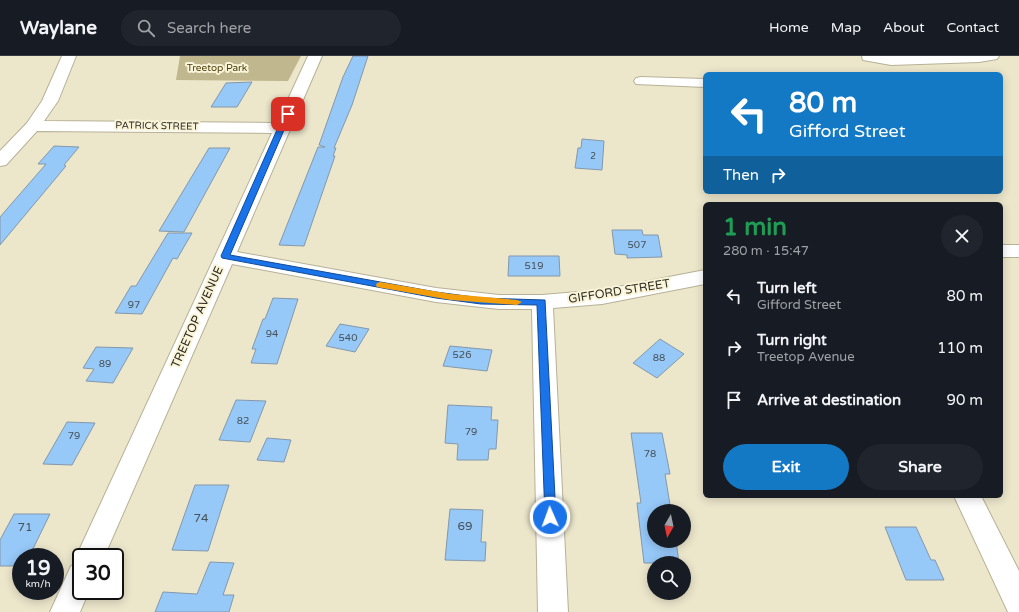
<!DOCTYPE html>
<html lang="en">
<head>
<meta charset="utf-8">
<style>
  :root { --surface:#171b24; --page:#20242c; --text:#f1f3f6; --muted:#9ea1a6; --line:#363941; --accent:#1479c4 }
  body { margin:0; font-family:"Varela Round",sans-serif; background:var(--page); color:var(--text); height:100vh; display:flex; flex-direction:column; font-size:15px; white-space:nowrap }
  * { box-sizing:border-box; margin:0 }
  p { font-size:13px; color:var(--muted) }
  .icon { flex:none; width:22px; height:22px; fill:none; stroke:currentColor; stroke-width:2; stroke-linecap:round; stroke-linejoin:round }
  .map { position:relative; flex:1; overflow:hidden }
  .details { position:absolute; left:703px; top:146px; width:300px; height:296px; display:flex; flex-direction:column; background:var(--surface); border-radius:6px; box-shadow:0 2px 10px #0003 }
  .details>* { flex:none }
  .guide { position:absolute; left:703px; top:16px; width:300px; height:122px; border-radius:6px; box-shadow:0 2px 10px #0003; background:#1479c4; color:#fff; overflow:hidden }
  .needle { width:26px; rotate:189deg }
  .tools { position:absolute; left:647px; top:448px; display:grid; gap:8px }
  .tools a { display:grid; place-items:center; width:44px; height:44px; border-radius:50%; background:var(--surface); box-shadow:0 2px 10px #0003; font-size:20px }
  .speed { position:absolute; left:12px; top:492px; display:flex; gap:8px; font-size:20px; font-weight:700; text-align:center }
  .speed>* { display:grid; place-content:center; width:52px; height:52px; border-radius:50%; background:var(--surface); box-shadow:0 2px 10px #0003; line-height:1 }
  .speed small { font-size:10px; font-weight:400 }
  .speed .limit { border:2px solid #111; border-radius:6px; background:#fff; color:#111 }
  .pin { position:absolute; display:grid; place-items:center; width:34px; height:34px; color:#fff; margin:-17px; border-radius:8px; box-shadow:0 2px 6px #0006 }
  .me { position:absolute; width:44px; margin:-22px; rotate:358deg; stroke-linejoin:round; filter:drop-shadow(0 0 3px #0008) }
  .turn { display:flex; align-items:center; gap:14px; height:84px; padding:0 20px; font-size:18px }
  .turn .icon { width:52px; height:52px; stroke-width:2.5 }
  .turn b { display:block; font-size:28px; line-height:34px }
  .then { display:flex; align-items:center; height:38px; padding:0 20px; background:#0003; gap:8px; font-size:15px }
  .round { display:grid; place-items:center; flex:none; width:42px; height:42px; border-radius:21px; background:var(--page) }
  .overview { display:flex; align-items:center; justify-content:space-between; height:68px; padding:0 20px }
  h1 { font-size:24px; font-weight:800; line-height:30px; color:#1e9e55 }
  .button { display:flex; gap:8px; margin-top:auto; padding:8px 20px }
  .button a { flex:1; height:46px; border-radius:24px; background:var(--accent); color:#fff; font-size:16px; font-weight:800; line-height:46px; text-align:center }
  .button a+a { background:var(--page); color:var(--text) }
  ul { padding:0; list-style:none }
  li { display:flex; align-items:center; gap:12px; height:52px; padding:0 20px }
  li div { flex:1 }
  li b { display:block; font-size:15px }
  li em { font-style:normal }
  header { display:flex; align-items:center; gap:24px; box-sizing:border-box; height:56px; padding:0 20px; background:var(--surface); border-bottom:1px solid var(--line) }
  header strong { font-size:19px }
  nav { display:flex; gap:22px; margin-inline-start:auto; font-size:14px }
  .search { width:280px; height:36px; background:var(--page); display:flex; align-items:center; gap:10px; box-sizing:border-box; padding:0 14px; border-radius:22px; color:var(--muted); font-size:15px }
  .map>svg:first-child { display:block }
  .green { fill:#c0b78e }
  .building { fill:#96c8f8; stroke:#8498ab }
  .lines { fill:none; stroke-linecap:round; stroke-linejoin:round }
  .minor-casing { stroke:#b7b197; stroke-width:2 }
  .minor { fill:#fff; fill-rule:evenodd }
  .route { fill:#1a73e8; stroke:#114b97 }
  .slow { fill:#f59e0b }
  .labels { text-anchor:middle; dominant-baseline:central; stroke-width:4; stroke-linejoin:round; paint-order:stroke }
  .far-number-label { font-size:9px; fill:#475257 }
  .far-park-label { font-size:10px; fill:#4a3f0a; stroke:#f9f3d8 }
  .far-street-label { font-size:10px; fill:#2d2b21; stroke:#f9f3d8 }
  .number-label { font-size:10px; fill:#475257 }
  .street-label { font-size:12px; fill:#2d2b21; stroke:#f9f3d8 }
  .near-number-label { font-size:12px; fill:#475257 }
</style>
</head>
<body>
<header>
<strong>Waylane</strong>
<div class="search"><svg class="icon" aria-label="search" viewBox="0 0 24 24"><circle cx="10" cy="10" r="6"/><path d="M15 15l6 6"/></svg>Search here</div>
<nav><a>Home</a><a>Map</a><a>About</a><a>Contact</a></nav>
</header>
<div class="map">
<svg width="1019" height="556" viewBox="0 0 1019 556">
  <rect width="100%" height="100%" fill="#ece6cb"/>
  <path class="green" d="M 180,0 L 301,0 L 288,25 L 176,24 Z"/>
  <path class="building" d="M 353,0 L 368,0 L 352,49 L 334,92 L 336,92 L 333,100 L 335,100 L 304,190 L 279,189 L 318,91 L 325,91 L 319,89 L 343,21 Z
    M 252,26 L 237,51 L 211,51 L 226,27 Z
    M 582,83 L 604,85 L 602,114 L 575,112 L 578,92 L 581,92 Z
    M 54,90 L 79,91 L 64,109 L 66,110 L 0,189 L 0,161 L 46,108 L 38,108 Z
    M 209,92 L 230,92 L 184,176 L 159,175 Z
    M 612,174 L 642,174 L 643,179 L 658,179 L 662,201 L 627,202 L 627,199 L 615,198 Z
    M 168,177 L 192,177 L 177,203 L 173,202 L 142,258 L 115,257 L 131,230 L 136,230 Z
    M 509,200 L 559,200 L 560,220 L 508,220 Z
    M 273,242 L 298,243 L 277,308 L 251,307 L 256,293 L 252,293 L 263,263 L 265,263 Z
    M 340,268 L 369,273 L 355,296 L 326,290 Z
    M 660,283 L 684,298 L 657,322 L 633,307 Z
    M 450,290 L 492,294 L 487,315 L 443,310 Z
    M 96,291 L 133,292 L 113,327 L 86,325 L 94,313 L 83,312 Z
    M 236,344 L 266,345 L 250,386 L 219,384 Z
    M 448,349 L 492,351 L 491,364 L 498,364 L 496,393 L 489,393 L 488,404 L 457,404 L 458,388 L 445,387 Z
    M 67,366 L 95,367 L 72,409 L 43,408 Z
    M 631,377 L 662,377 L 670,418 L 665,418 L 671,455 L 654,455 L 654,485 L 676,485 L 679,507 L 644,507 L 637,447 L 641,447 Z
    M 267,382 L 291,384 L 284,406 L 257,404 Z
    M 195,429 L 229,429 L 208,495 L 172,494 Z
    M 450,453 L 483,454 L 481,486 L 486,486 L 485,505 L 445,504 Z
    M 14,458 L 50,458 L 29,501 L 21,501 L 21,510 L 0,510 L 0,484 Z
    M 885,471 L 916,471 L 931,504 L 935,504 L 944,524 L 906,524 Z
    M 210,506 L 234,507 L 223,539 L 234,539 L 229,556 L 155,556 L 163,536 L 197,538 Z"/>
  <g class="lines">
    <g class="minor-casing">
      <path id="minor" d="M 62,0 L 76,0 L 58,45 L 44,65 L 277,67 L 308,0 L 322,0 L 237,196 L 436,232 L 499,239 L 542,239 L 602,234 L 705,214 L 705,228 L 602,248 L 553,252 L 568,556 L 538,556 L 532,253 L 499,253 L 436,246 L 232,208 L 104,501 L 81,501 L 81,535 L 89,535 L 80,556 L 50,556 L 71,510 L 79,507 L 76,501 L 272,77 L 37,75 L 6,109 L 0,110 L 0,95 L 27,67 L 42,45 Z
        M 862,0 L 999,0 L 997,3 L 979,6 L 891,9 L 863,4 Z
        M 641,21 L 705,23 L 705,31 L 636,28 L 634,25 L 636,22 Z
        M 1001,189 L 1019,189 L 1019,201 L 1001,201 Z
        M 954,440 L 981,440 L 1019,515 L 1019,556 L 1008,556 Z"/>
    </g>
    <use href="#minor" class="minor"/>
  </g>
  <path class="route" d="M 288,56 L 291,58 L 230,199 L 436,236 L 481,242 L 545,244 L 556,461 L 554,464 L 550,466 L 546,464 L 545,461 L 537,249 L 481,248 L 436,242 L 222,202 L 221,200 L 284,58 Z"/>
  <path class="slow" d="M 380,226 L 451,238 L 517,244 L 522,246 L 517,249 L 451,244 L 377,231 L 376,229 L 377,227 Z"/>
  <g class="labels">
    <g class="far-number-label">
      <text x="593" y="100">2</text>
    </g>
    <g class="far-park-label">
      <text x="217" y="12">Treetop Park</text>
    </g>
    <g class="far-street-label">
      <text transform="translate(157 70) rotate(1)">PATRICK STREET</text>
    </g>
    <g class="number-label">
      <text x="637" y="189">507</text>
      <text x="534" y="210">519</text>
      <text x="134" y="249">97</text>
      <text x="272" y="278">94</text>
      <text x="348" y="282">540</text>
      <text x="462" y="299">526</text>
      <text x="659" y="302">88</text>
      <text x="105" y="308">89</text>
      <text x="243" y="365">82</text>
      <text x="471" y="376">79</text>
      <text x="74" y="380">79</text>
      <text x="650" y="398">78</text>
    </g>
    <g class="street-label">
      <text transform="translate(619 235) rotate(-9)">GIFFORD STREET</text>
      <text transform="translate(197 261) rotate(-66)">TREETOP AVENUE</text>
    </g>
    <g class="near-number-label">
      <text x="201" y="462">74</text>
      <text x="465" y="470">69</text>
      <text x="25" y="471">71</text>
    </g>
  </g>
</svg>
<div class="tools">
<a><svg class="needle" viewBox="-14 -14 28 28"><path d="M0-13l5 13h-10z" fill="#e53935"/><path d="M0 13l5-13h-10z" fill="#9ea1a6"/></svg></a>
<a><svg class="icon" aria-label="search" viewBox="0 0 24 24"><circle cx="10" cy="10" r="6"/><path d="M15 15l6 6"/></svg></a>
</div>
<div class="speed"><div>19<small>km/h</small></div><div class="limit">30</div></div>
<div class="pin" style="left:288px;top:58px;background:#d93025"><svg class="icon" aria-label="arrive" viewBox="0 0 24 24"><path d="M6 21V4h12l-3 4 3 4H6"/></svg></div>
<svg class="me" style="left:550px;top:461px" viewBox="-20 -20 40 40"><circle r="17" fill="#1a73e8" stroke="#fff" stroke-width="3"/><path d="M0-11L8 9 0 5-8 9z" fill="#fff"/></svg>
<div class="guide">
<div class="turn"><svg class="icon" aria-label="left" viewBox="0 0 24 24"><path d="M17 20v-9H6M10 6l-5 5 5 5"/></svg><div><b>80 m</b>Gifford Street</div></div>
<div class="then">Then<svg class="icon" aria-label="right" viewBox="0 0 24 24"><path d="M7 20v-9h11M14 6l5 5-5 5"/></svg></div>
</div>
<section class="details">
<div class="overview"><div><h1>1 min</h1><p>280 m · 15:47</p></div><a class="round"><svg class="icon" aria-label="close" viewBox="0 0 24 24"><path d="M6 6l12 12M18 6L6 18"/></svg></a></div>
<ul>
<li><svg class="icon" aria-label="left" viewBox="0 0 24 24"><path d="M17 20v-9H6M10 6l-5 5 5 5"/></svg><div><b>Turn left</b><p>Gifford Street</p></div><em>80 m</em></li>
<li><svg class="icon" aria-label="right" viewBox="0 0 24 24"><path d="M7 20v-9h11M14 6l5 5-5 5"/></svg><div><b>Turn right</b><p>Treetop Avenue</p></div><em>110 m</em></li>
<li><svg class="icon" aria-label="arrive" viewBox="0 0 24 24"><path d="M6 21V4h12l-3 4 3 4H6"/></svg><div><b>Arrive at destination</b></div><em>90 m</em></li>
</ul>
<div class="button"><a>Exit</a><a>Share</a></div>
</section>
</div>
</body>
</html>
